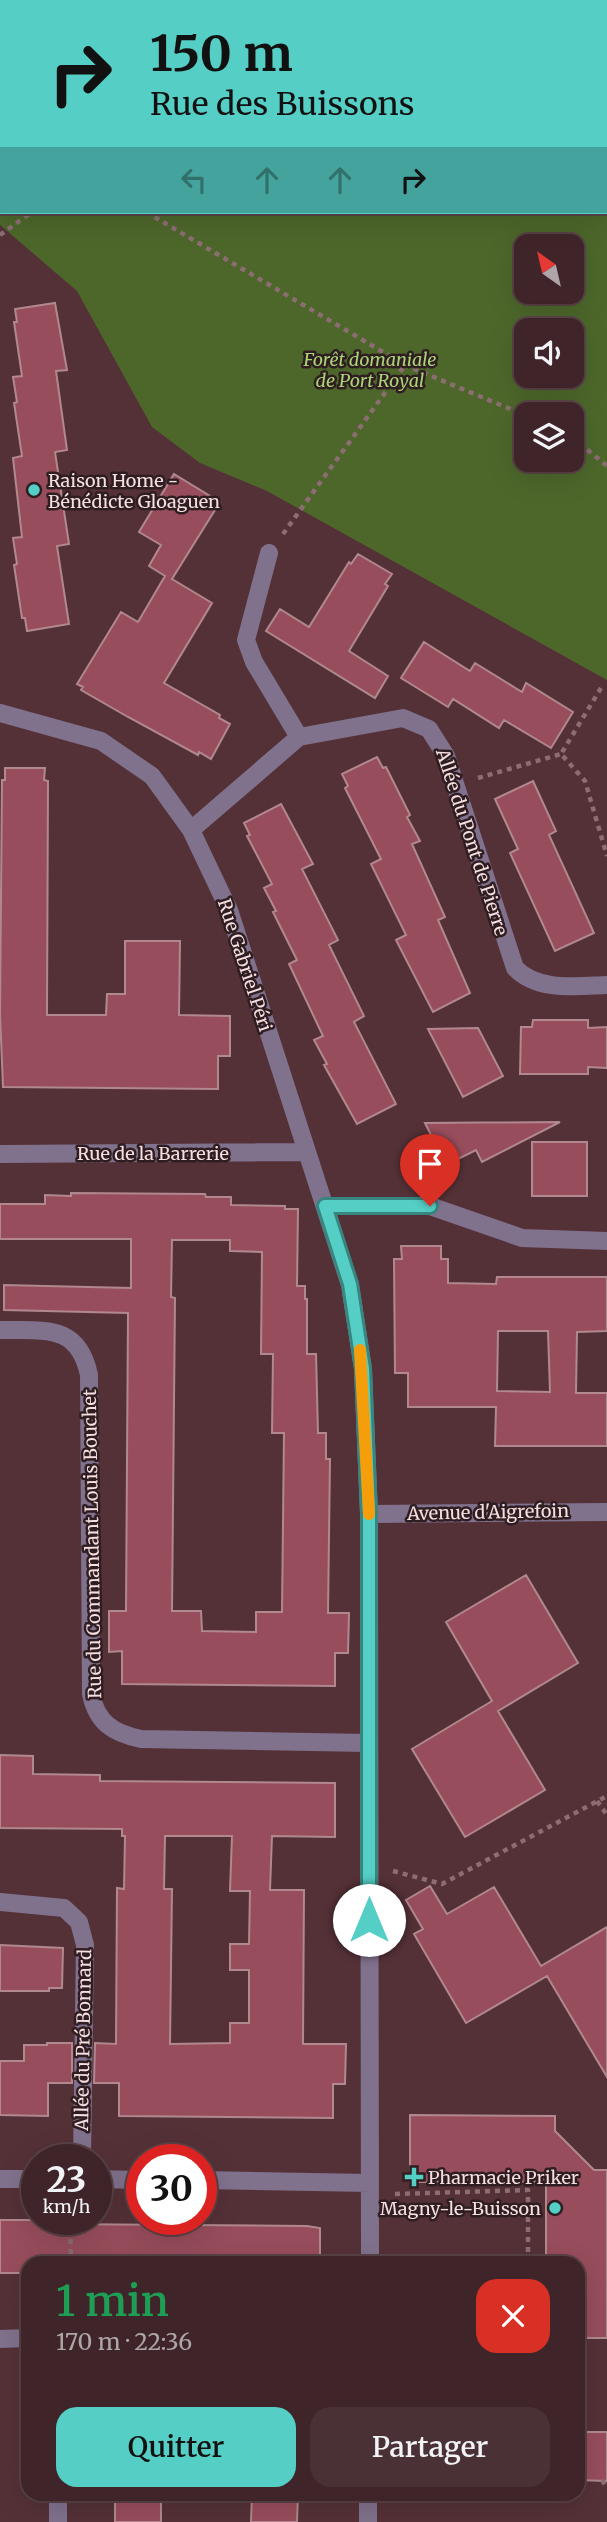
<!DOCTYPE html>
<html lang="fr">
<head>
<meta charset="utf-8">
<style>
  :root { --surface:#3f2529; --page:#4a3135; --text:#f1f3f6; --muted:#ada5a8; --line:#584246; --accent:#55cec5 }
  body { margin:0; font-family:Merriweather,serif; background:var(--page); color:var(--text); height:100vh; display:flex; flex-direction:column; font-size:26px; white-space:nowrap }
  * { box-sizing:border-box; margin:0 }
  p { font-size:23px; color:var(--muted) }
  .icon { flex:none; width:38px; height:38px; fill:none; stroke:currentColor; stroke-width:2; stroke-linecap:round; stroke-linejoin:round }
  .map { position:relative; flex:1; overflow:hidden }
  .panel { position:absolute; left:21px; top:2256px; width:564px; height:245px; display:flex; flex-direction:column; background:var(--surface); border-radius:21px; box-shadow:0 7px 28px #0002,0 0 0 2px var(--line) }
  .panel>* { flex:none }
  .guide { position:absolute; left:0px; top:0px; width:607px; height:214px; box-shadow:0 7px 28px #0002,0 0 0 2px var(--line); background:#55cec5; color:#111; overflow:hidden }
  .needle { width:46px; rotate:326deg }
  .controls { position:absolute; left:514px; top:234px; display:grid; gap:14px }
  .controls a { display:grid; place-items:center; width:70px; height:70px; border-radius:14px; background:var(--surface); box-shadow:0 7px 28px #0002,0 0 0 2px var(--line); font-size:35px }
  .speed { position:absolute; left:21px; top:2144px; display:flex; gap:14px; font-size:35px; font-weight:700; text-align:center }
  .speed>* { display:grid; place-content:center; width:91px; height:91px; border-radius:50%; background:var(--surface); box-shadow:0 7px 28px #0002,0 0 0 2px var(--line); line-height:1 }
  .speed small { font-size:18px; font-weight:400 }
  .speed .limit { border:10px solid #d22; background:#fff; color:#111 }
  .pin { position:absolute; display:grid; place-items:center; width:60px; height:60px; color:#fff; margin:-72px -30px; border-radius:50% 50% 50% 0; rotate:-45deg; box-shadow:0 0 7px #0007 }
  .pin .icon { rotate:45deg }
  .me { position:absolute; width:77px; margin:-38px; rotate:0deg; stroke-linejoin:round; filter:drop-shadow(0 0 5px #0008) }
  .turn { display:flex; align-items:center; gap:24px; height:147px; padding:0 35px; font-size:32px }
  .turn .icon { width:91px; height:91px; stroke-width:2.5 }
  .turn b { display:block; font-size:49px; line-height:60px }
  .lanes { display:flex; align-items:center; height:66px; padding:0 35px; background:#0003; justify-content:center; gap:35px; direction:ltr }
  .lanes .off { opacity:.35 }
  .round { display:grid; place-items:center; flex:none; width:74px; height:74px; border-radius:21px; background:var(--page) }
  .headline { display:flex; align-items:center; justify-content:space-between; height:119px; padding:0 35px }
  h1 { font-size:42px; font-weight:600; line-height:52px; color:#1e9e55 }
  .action { display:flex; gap:14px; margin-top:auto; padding:14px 35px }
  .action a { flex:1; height:80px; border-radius:21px; background:var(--accent); color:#111; font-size:28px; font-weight:600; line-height:80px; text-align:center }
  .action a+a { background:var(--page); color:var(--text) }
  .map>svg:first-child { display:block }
  .green { fill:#4d672b; fill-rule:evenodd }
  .building { fill:#974d5c; stroke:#b1888e; stroke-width:2; fill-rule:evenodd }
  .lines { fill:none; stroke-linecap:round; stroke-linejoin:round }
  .path { stroke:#8c6d72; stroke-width:4.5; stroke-dasharray:5 5; stroke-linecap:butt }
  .minor { stroke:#80718d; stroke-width:18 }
  .route-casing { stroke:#378680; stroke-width:18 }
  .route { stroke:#55cec5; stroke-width:12 }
  .slow { stroke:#f59e0b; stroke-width:12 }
  .poi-dot { fill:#55cec5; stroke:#2f1e21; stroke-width:2.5 }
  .labels { text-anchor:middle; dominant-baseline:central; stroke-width:5; stroke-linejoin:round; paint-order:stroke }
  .park-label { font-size:18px; font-style:italic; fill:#aad476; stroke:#2f1e21 }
  .poi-label { font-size:18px; fill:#f6dee1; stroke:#2f1e21; text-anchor:start }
  .street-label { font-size:18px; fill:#f6dee1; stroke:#2f1e21 }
</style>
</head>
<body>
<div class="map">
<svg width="607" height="2522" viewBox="0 0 607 2522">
  <rect width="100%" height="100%" fill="#543137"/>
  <path class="green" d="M 0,0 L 607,0 L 607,680 L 267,491 L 200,463 L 152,427 L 77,291 L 0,225 ZM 2,2 L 606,2 L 606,212 L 2,212 ZM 527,247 L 572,247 L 572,292 L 527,292 ZM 527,331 L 572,331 L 572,376 L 527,376 ZM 527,415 L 572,415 L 572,460 L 527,460 Z"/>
  <path class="building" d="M 55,303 L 67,370 L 56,371 L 67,450 L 55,452 L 69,544 L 57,546 L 69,624 L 27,631 L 25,618 L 22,618 L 14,565 L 17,564 L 13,538 L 22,537 L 13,458 L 22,456 L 14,403 L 17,402 L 13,377 L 22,376 L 14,322 L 17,322 L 15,309 Z
    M 174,474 L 220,502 L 172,579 L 212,603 L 164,683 L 220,715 L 219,718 L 230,724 L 211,759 L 199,752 L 198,755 L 128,717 L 81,690 L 83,687 L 77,684 L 121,612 L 138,622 L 165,576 L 149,566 L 161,545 L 139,532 Z
    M 358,554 L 392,574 L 385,584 L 388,586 L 349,651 L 388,676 L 375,698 L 266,631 L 280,609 L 309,627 L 349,562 L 351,564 Z
    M 424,642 L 470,671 L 475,663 L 522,692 L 526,683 L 573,712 L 551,748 L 504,720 L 499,728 L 453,699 L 448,707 L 401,678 Z
    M 377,757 L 383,768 L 386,767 L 410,815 L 407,817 L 420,841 L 412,844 L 445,917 L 438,920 L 470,993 L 433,1012 L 396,940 L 406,935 L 371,864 L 381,859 L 345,788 L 348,786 L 342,774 Z
    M 5,768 L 45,768 L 44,780 L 48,781 L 47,1015 L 106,1015 L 107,994 L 125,994 L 125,941 L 180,941 L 179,1015 L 230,1016 L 230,1056 L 218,1056 L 218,1089 L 3,1087 L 0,1014 L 2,780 L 5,780 Z
    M 533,781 L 556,831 L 549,835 L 594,933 L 555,951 L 510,853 L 518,849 L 495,799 Z
    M 281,804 L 313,864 L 302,869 L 338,940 L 329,945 L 364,1016 L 354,1022 L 396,1104 L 357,1124 L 324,1065 L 327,1064 L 314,1040 L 323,1036 L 289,964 L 297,960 L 273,912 L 276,911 L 264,888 L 272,884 L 247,836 L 250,835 L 244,823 Z
    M 533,1020 L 588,1020 L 588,1028 L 607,1027 L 607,1068 L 588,1067 L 588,1074 L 520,1074 L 521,1027 L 532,1027 Z
    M 478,1028 L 503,1076 L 463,1097 L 428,1029 Z
    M 560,1122 L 482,1162 L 476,1150 L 446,1165 L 425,1123 Z
    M 532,1142 L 587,1142 L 587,1196 L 532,1196 Z
    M 71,1193 L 205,1194 L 206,1197 L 231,1197 L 231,1205 L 285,1206 L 285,1209 L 298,1209 L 297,1286 L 305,1286 L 305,1299 L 307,1299 L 307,1354 L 316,1354 L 318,1433 L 326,1433 L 326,1459 L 330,1459 L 328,1613 L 349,1613 L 348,1653 L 335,1653 L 335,1686 L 122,1684 L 122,1651 L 109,1652 L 109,1611 L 126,1611 L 128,1313 L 4,1310 L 4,1285 L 131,1288 L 131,1239 L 0,1239 L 0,1204 L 45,1204 L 45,1195 L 71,1196 ZM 172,1240 L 230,1240 L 230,1251 L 262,1252 L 261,1354 L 273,1354 L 272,1433 L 284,1433 L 282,1612 L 256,1612 L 256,1632 L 202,1631 L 201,1611 L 172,1611 L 175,1298 L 171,1297 Z
    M 401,1246 L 441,1246 L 441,1259 L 448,1259 L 448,1283 L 496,1284 L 497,1277 L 607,1277 L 607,1331 L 577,1332 L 576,1393 L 607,1393 L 607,1446 L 495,1446 L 496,1407 L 408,1407 L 408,1373 L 395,1373 L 394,1259 L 402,1259 ZM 498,1331 L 548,1331 L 550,1392 L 497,1391 Z
    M 526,1575 L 578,1663 L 498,1711 L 545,1790 L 465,1837 L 412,1749 L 492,1701 L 446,1622 Z
    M 0,1755 L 33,1756 L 33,1774 L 100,1775 L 100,1781 L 335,1783 L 335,1837 L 272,1836 L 270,1890 L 304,1890 L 303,2044 L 346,2044 L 345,2084 L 333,2084 L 333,2118 L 119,2116 L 119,2083 L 94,2083 L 95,2043 L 116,2044 L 117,1888 L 124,1889 L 125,1836 L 122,1836 L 122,1829 L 0,1828 ZM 165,1836 L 232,1836 L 230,1891 L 250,1891 L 249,1944 L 230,1944 L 230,1970 L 249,1970 L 249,2023 L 230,2023 L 230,2043 L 170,2044 L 172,1889 L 164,1889 Z
    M 430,1886 L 447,1914 L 494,1887 L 541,1966 L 607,1927 L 607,2077 L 547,1976 L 466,2023 L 414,1934 L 423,1929 L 406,1900 Z
    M 0,1945 L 63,1948 L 62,1988 L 49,1988 L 49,1991 L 0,1991 Z
    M 47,2043 L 72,2043 L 72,2083 L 48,2083 L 48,2116 L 0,2115 L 0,2061 L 24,2061 L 24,2045 L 47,2045 Z
    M 410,2115 L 555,2116 L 555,2131 L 594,2170 L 607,2170 L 607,2338 L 578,2338 L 578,2263 L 546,2263 L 546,2182 L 410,2182 Z
    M 0,2220 L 49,2220 L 49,2224 L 307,2226 L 320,2228 L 320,2263 L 28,2263 L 28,2273 L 0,2273 Z
    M 578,2432 L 607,2432 L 607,2481 L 578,2480 Z
    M 115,2494 L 161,2494 L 161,2522 L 115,2522 Z
    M 252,2494 L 298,2494 L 297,2522 L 251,2522 Z"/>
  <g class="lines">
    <path class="path" d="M 0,119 L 2,120
      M 146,212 L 405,365 L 527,416
      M 0,235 L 32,212
      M 572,437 L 607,466
      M 283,534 L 405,365
      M 601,688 L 561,754 L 585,781 L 607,856
      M 478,778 L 561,754
      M 597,1801 L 607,1815
      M 393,1871 L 442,1884 L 607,1796
      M 395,2194 L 528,2190 L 528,2263
      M 70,2219 L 71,2263
      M 602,2480 L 607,2488"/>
    <path class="minor" d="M 269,553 L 246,640 L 254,662 L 299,737
      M 0,713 L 101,741 L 152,776 L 191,830 L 229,910 L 350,1285 L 363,1369 L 369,1514 L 370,2263
      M 191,830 L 299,737 L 403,718 L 429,729 L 446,756 L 515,968 C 538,992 577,986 607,985
      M 0,1154 L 305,1152
      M 325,1206 L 430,1206 L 522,1238 L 607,1241
      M 0,1330 C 44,1331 78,1323 89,1375 L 91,1694 C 97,1723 113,1733 141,1739 L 368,1743
      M 369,1514 L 607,1512
      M 0,1902 L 64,1908 L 79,1922 L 85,1945 L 82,2160
      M 0,2179 L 37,2179
      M 96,2179 L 142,2180
      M 201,2180 L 370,2183
      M 0,2339 L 28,2338
      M 58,2522 L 58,2494
      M 368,2522 L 368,2494"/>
  </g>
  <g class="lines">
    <g class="route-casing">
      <path id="route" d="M 369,1920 L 369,1514 L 363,1369 L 350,1284 L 325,1206 L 430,1206"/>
    </g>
    <use href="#route" class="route"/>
    <path class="slow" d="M 360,1350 L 369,1514"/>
  </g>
  <g class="poi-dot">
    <circle cx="34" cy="490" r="7"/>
    <path d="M410.5 2166.5h7v7h7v7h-7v7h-7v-7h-7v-7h7z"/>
    <circle cx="555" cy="2208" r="7"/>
  </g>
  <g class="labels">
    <g class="park-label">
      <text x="370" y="359">Forêt domaniale<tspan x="370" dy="21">de Port Royal</tspan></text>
    </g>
    <g class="poi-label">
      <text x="48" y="480">Raison Home -<tspan x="48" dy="21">Bénédicte Gloaguen</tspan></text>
      <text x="428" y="2177">Pharmacie Priker</text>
      <text x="541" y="2208" text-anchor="end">Magny-le-Buisson</text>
    </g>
    <g class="street-label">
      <text transform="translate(472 842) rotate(72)">Allée du Pont de Pierre</text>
      <text transform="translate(245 965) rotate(72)">Rue Gabriel Péri</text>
      <text x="153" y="1153">Rue de la Barrerie</text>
      <text transform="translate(488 1512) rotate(-1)">Avenue d'Aigrefoin</text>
      <text transform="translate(92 1544) rotate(-91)">Rue du Commandant Louis Bouchet</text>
      <text transform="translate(83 2040) rotate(-89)">Allée du Pré Bonnard</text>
    </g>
  </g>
</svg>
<div class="controls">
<a><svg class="needle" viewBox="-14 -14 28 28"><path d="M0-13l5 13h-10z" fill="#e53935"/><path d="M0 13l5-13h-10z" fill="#ada5a8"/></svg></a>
<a><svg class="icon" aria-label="sound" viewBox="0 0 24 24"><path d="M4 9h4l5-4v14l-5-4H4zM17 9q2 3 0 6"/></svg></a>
<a><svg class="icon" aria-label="layers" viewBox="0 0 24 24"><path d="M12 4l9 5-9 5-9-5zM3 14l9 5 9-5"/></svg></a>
</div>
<div class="speed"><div>23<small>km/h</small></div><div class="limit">30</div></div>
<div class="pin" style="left:430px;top:1206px;background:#d93025"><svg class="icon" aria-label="arrive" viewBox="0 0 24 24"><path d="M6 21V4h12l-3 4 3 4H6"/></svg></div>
<svg class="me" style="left:369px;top:1920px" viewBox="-20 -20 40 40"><circle r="19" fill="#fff"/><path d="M0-13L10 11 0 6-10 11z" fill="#55cec5"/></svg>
<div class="guide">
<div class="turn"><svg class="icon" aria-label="right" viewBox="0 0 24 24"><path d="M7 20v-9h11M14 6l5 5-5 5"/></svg><div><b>150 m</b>Rue des Buissons</div></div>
<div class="lanes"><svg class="icon off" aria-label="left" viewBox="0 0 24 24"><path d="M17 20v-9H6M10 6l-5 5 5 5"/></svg><svg class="icon off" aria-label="ahead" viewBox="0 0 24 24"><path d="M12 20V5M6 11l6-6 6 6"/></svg><svg class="icon off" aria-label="ahead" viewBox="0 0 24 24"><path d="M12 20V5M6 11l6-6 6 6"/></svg><svg class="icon" aria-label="right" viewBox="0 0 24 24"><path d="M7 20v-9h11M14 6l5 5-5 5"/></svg></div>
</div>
<section class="panel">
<div class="headline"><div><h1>1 min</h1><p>170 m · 22:36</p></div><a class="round" style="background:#d93025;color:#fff"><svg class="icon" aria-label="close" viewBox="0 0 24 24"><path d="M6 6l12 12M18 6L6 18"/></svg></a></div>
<div class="action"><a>Quitter</a><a>Partager</a></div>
</section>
</div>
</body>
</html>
